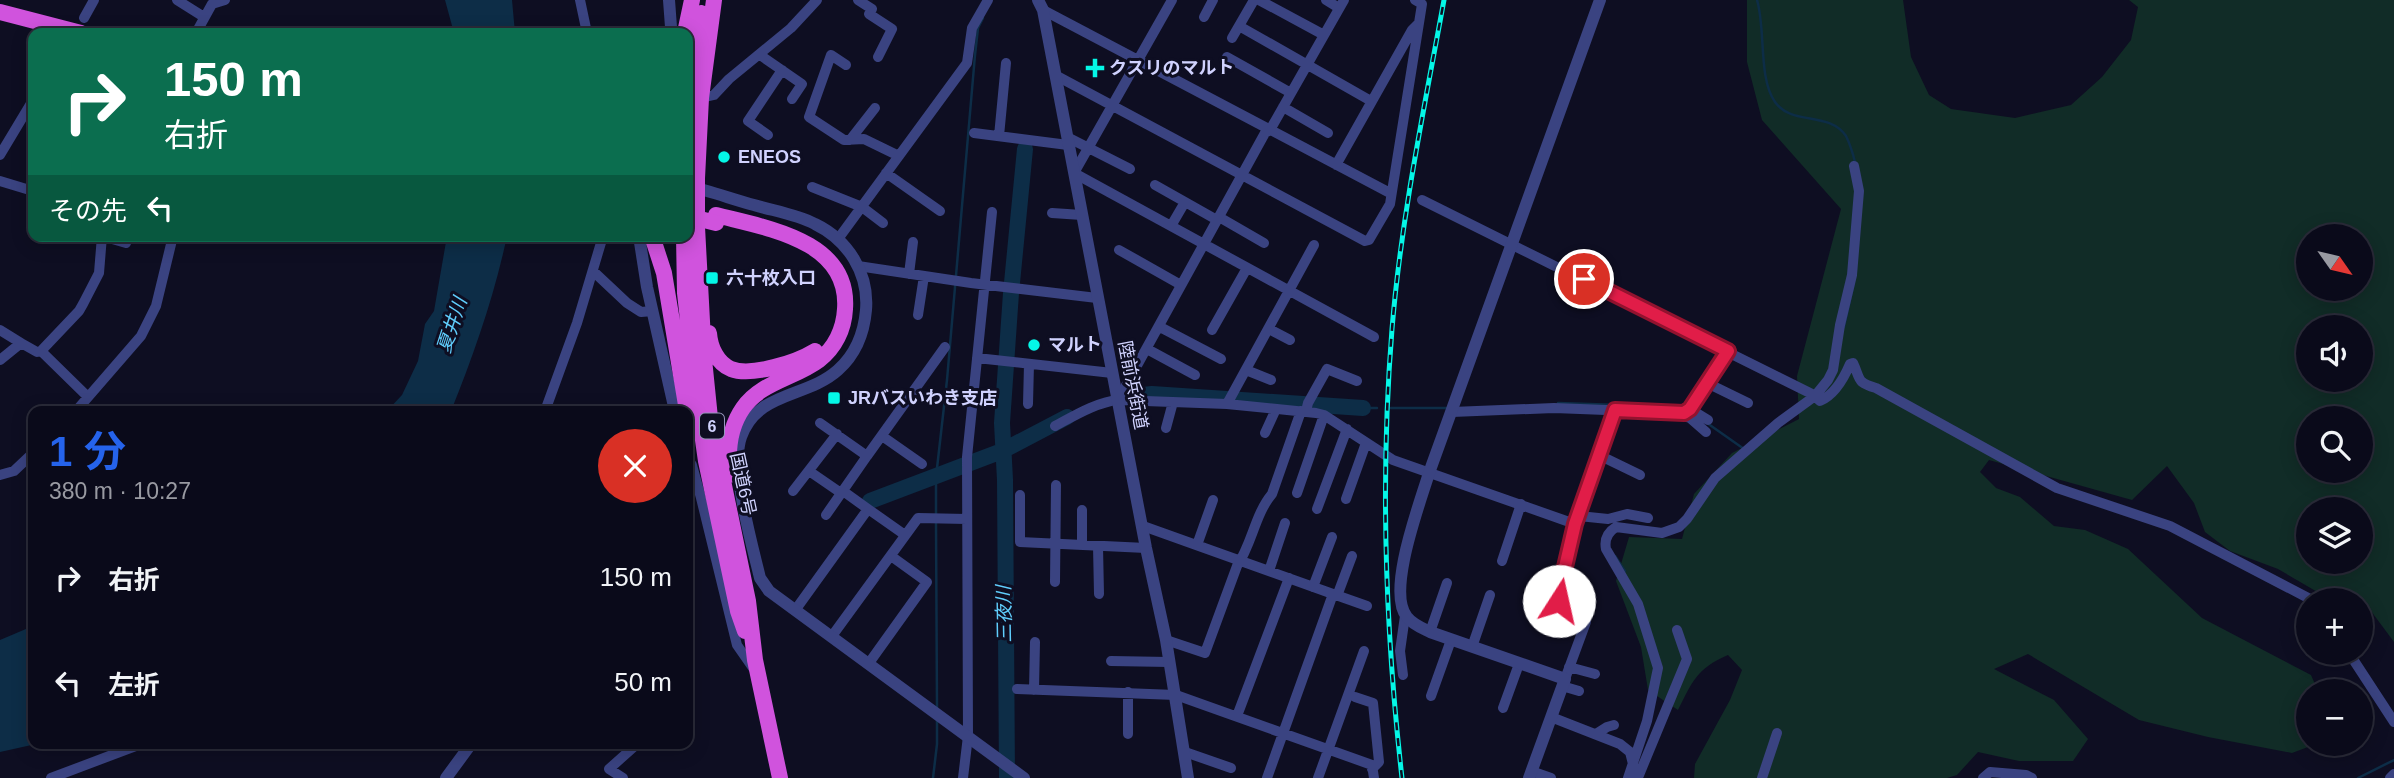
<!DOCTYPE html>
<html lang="ja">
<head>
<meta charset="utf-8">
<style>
  :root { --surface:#0a0a1a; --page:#181827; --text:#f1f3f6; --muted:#999aa2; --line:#2a2b39; --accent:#2563eb }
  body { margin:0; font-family:Helvetica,"Noto Sans JP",sans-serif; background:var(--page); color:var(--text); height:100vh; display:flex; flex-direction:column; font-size:26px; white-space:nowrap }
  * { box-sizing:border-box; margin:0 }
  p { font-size:23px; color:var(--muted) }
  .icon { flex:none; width:38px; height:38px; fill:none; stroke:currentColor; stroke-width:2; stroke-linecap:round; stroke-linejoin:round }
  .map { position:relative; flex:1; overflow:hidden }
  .details { position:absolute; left:28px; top:406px; width:665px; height:343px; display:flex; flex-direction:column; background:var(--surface); border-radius:14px; box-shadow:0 4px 18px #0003,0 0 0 2px var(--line) }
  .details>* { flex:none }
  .top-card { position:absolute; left:28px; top:28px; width:665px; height:214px; border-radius:14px; box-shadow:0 4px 18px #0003,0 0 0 2px var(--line); background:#0b6e4f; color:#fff; overflow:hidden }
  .needle { width:46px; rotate:124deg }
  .controls { position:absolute; left:2296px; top:224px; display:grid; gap:14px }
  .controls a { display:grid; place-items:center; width:77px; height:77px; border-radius:50%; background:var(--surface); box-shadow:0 4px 18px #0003,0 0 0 2px var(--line); font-size:35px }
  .pin { position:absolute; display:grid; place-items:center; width:60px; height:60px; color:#fff; margin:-30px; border:4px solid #fff; border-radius:50%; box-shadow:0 2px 7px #0007 }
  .me { position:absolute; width:77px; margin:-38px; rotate:10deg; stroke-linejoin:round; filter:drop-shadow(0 0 5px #0008) }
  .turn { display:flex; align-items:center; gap:24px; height:147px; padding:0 21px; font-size:32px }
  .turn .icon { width:91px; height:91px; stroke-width:2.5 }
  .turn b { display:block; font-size:49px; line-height:60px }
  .then { display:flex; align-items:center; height:66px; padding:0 21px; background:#0003; gap:14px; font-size:26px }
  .round { display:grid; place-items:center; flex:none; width:74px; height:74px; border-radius:37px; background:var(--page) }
  .summary { display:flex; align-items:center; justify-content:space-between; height:119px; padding:0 21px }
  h1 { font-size:42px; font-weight:700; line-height:52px; color:var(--accent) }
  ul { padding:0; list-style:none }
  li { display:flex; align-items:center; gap:21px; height:105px; padding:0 21px }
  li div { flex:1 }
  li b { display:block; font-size:26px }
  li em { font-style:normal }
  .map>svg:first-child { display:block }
  .green { fill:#112c27; fill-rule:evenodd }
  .water { fill:#0d2d47 }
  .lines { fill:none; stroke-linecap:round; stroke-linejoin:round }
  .stream { stroke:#0d2d47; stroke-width:2.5 }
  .river { stroke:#0d2d47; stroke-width:16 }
  .minor { stroke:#3a4381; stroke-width:10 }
  .tertiary { stroke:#3a4381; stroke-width:12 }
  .trunk { stroke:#d053dd; stroke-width:16 }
  .rail-casing { stroke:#04f7e7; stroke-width:5 }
  .rail { stroke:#0e0e22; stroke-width:2.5; stroke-dasharray:8; stroke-linecap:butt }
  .trunk-bridge { stroke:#d053dd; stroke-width:16 }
  .route-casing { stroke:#92132f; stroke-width:18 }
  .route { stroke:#e11d48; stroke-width:12 }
  .poi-dot { fill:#04f7e7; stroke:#0e0e22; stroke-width:2.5 }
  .labels { text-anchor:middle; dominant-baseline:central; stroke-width:6; stroke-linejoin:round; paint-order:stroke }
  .shield { fill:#0e0e22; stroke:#9697bc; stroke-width:2 }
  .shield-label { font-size:16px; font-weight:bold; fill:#d0d2fe }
  .poi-label { font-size:18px; font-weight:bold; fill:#d0d2fe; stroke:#0e0e22; text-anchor:start }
  .street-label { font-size:18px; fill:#d0d2fe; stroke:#0e0e22 }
  .water-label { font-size:19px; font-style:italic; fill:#60cefd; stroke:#0e0e22 }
</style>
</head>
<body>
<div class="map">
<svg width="2394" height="778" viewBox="0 0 2394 778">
  <rect width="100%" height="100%" fill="#0e0e22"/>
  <path class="green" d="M 1747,0 L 1903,0 L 1911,57 L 1929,95 L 1951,109 L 2015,118 L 2071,105 L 2102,77 L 2131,40 L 2138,7 L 2129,0 L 2394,0 L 2394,642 L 2368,607 L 2361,605 L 2361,600 L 2331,600 L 2278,569 L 2230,551 L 2205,532 L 2194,503 L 2167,466 L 2132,500 L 1989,460 L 1980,472 L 1996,488 L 2020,497 L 2054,526 L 2085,530 L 2128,549 L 2202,618 L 2311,675 L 2318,691 L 2308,691 L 2308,744 L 2316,744 L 2292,753 L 2208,737 L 2139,720 L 2028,654 L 1994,669 L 2054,700 L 2088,739 L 2073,761 L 2019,761 L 1978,752 L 1957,775 L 1947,778 L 1694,778 L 1695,764 L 1730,700 L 1742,670 L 1728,655 C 1697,668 1692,682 1678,710 L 1648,690 L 1641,647 L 1616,581 L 1629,537 L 1682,539 L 1694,494 L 1732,453 L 1799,419 L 1797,376 L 1841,209 L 1762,120 L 1747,62 ZM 2308,236 L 2361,236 L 2361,289 L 2308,289 ZM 2308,327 L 2361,327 L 2361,380 L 2308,380 ZM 2308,418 L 2361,418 L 2361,471 L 2308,471 ZM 2308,509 L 2361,509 L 2361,562 L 2308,562 Z"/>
  <path class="water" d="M 445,0 L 512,0 L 515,33 L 454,33 Z
    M 447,236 L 507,236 C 494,297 474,354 451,411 L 387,411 L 402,395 L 418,361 L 425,324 L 434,311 Z
    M 33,626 L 33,744 L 36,744 L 0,752 L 0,640 Z"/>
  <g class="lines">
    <path class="stream" d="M 1757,0 C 1766,30 1758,78 1775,102 C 1792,126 1829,111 1846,136 C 1850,144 1853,154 1855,162
      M 1844,327 L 1854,283
      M 1558,403 L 1683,407 L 1687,409
      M 1363,408 L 1377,408
      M 1391,408 L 1446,408
      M 1707,423 L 1744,449
      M 936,516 L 936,477 L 947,380 L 975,55 L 978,28 L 983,18
      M 936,523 L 937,708
      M 1615,556 L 1625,571
      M 933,778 L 937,744 L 937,719
      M 2358,778 L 2394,760"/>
    <path class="river" d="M 1125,397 L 1152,394 L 1363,408
      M 870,501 L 1002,451 L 1067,417
      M 1007,778 L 1005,480 L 1002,423 L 1011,293 L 1025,149"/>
    <path class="minor" d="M 177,0 L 204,17
      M 580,0 L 587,33
      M 858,0 L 872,9 L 869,14 L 892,29 L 878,57
      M 1172,0 L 1074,173 L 1374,337
      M 1259,0 L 1324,35
      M 1326,0 L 1339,8
      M 1043,10 L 1390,193
      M 1204,17 L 1213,0
      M 84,18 L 94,0
      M 1239,26 L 1371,101
      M 196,33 L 212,4 L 225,0
      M 1232,38 L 1254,0
      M 760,55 L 802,84 L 792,99
      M 1227,57 L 1291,93
      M 846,65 L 831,55 L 809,117 L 844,140 L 864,139 L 899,156
      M 1055,75 L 1365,241 L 1369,240 L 1390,204 L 1419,23
      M 701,98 L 714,95 L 729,79 L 791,28 L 817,0
      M 1283,107 L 1328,133
      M 974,133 L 1068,145
      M 768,135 L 748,121 L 782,70
      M 999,136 L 1006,63
      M 1067,137 L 1130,169
      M 850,140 L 875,108
      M 0,155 L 33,100
      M 1336,165 L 1412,30 L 1419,23 L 1422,4 L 1415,0
      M 886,173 L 940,211
      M 0,181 L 33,191
      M 1155,185 L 1217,220
      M 812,187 L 862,207 L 883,223
      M 1422,200 L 1812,394 L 1820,401 C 1834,395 1844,378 1850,364 L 1853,363 C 1861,380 1856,382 1876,388 L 2057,488 L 2170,526 L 2312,600
      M 1052,213 L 1082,215
      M 1219,217 L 1264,243
      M 1171,226 L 1185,202
      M 838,239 L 967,63 L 972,28 L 988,0
      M 1119,250 L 1181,285
      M 858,266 L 971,283 L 1097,298
      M 594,272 L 627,303 L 641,312 L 653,311
      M 909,274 L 913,242
      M 918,315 L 924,276
      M 1160,327 L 1221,359
      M 1269,329 L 1290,340
      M 0,330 L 21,343
      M 1212,330 L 1247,268
      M 1147,349 L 1195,375
      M 41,351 L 88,397
      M 977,358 L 1112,373
      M 0,360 L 21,343 L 37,352 L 41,351 L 79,311 L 83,304 L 99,273 L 102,236 L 126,243
      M 1246,370 L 1271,380
      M 1707,383 L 1748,403
      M 1118,400 L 1265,133 L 1270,130 L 1344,0
      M 1028,404 L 1029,364
      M 1227,404 L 1314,245
      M 1690,409 L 1708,420
      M 76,411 L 141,336 L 156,306 L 173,236
      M 545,411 L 577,323 L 603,236
      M 1306,411 L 1308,403 L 1327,369 L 1357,381
      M 1452,412 L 1554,408 L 1684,413 L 1690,409 L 1728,351
      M 1676,414 L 1690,418 L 1706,432
      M 820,423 L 867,456 L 826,515
      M 1055,426 C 1074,416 1097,402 1118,400 L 1227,404 L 1316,413 L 1324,415 L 1393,460 L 1575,524
      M 1166,428 L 1173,402
      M 1265,433 L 1276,409
      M 882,436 L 922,464
      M 867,456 L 945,347
      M 1598,458 L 1607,459 L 1640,475
      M 688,459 L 692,465 L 701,498 L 737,645 L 753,668
      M 809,471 L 841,493
      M 0,475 L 14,471 L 33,453
      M 793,491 L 837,434
      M 843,491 L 868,509
      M 1297,493 L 1324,415
      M 1020,495 L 1020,542 L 1146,548
      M 1346,499 L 1366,443
      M 1317,509 L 1347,429
      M 1579,516 L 1608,519 L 1627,514 L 1648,518
      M 1143,526 L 1333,594 L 1267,778
      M 1082,545 L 1082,510
      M 1197,545 L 1213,500
      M 1098,546 L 1099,594
      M 1502,561 L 1521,504
      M 1269,571 L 1285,523
      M 1055,582 L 1056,485
      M 1313,587 L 1332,537
      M 1333,594 L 1367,606
      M 1337,596 L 1352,556
      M 796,609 L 868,509 L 905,535
      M 1430,632 L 1447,583
      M 832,636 L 918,518 L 967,519
      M 1166,640 L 1205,653 L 1237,566 C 1252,544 1255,514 1272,494 L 1301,411
      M 1472,647 L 1490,595
      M 2349,653 L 2394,722
      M 1111,661 L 1169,662
      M 869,663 L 927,582 L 891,556
      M 1569,667 L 1595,674
      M 1403,675 L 1400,651 L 1405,616
      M 1565,679 L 1586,622 L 1584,610 L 1560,601 L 1558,597 L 1575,524 L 1615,410
      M 1562,686 L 1579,691
      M 1017,689 L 1176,695 L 1372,765 L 1374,778
      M 1034,690 L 1035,642
      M 1431,696 L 1451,640
      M 1355,697 L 1373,703 L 1379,762 L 1372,769
      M 1503,708 L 1519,664
      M 1237,716 L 1289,578
      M 1551,717 L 1620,744 L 1630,752 L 1633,764
      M 1128,734 L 1128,692
      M 1596,734 L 1607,727 L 1614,725
      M 1185,752 L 1231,768
      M 1531,771 L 1551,778
      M 1631,771 L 1639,775 L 1687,659 L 1677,630
      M 51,778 L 141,744
      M 623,778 L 609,769 L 637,744
      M 963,778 L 968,736 L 967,457 L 992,212
      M 1318,778 L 1364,651
      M 1628,778 L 1647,721 L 1658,668 L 1638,604 L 1606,549 C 1604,539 1608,532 1616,527 L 1662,533 L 1679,527 L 1687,519 L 1715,478 L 1778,423 L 1815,396 L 1828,380 L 1833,370 L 1840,325 L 1852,275 L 1859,191 L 1854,166
      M 1762,778 L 1777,733
      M 1983,778 L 1990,772 L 2026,775 L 2032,778
      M 2390,778 L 2394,774"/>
    <path class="tertiary" d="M 669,0 L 671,27 L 669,33
      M 1038,0 L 1043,10 L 1146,548 L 1166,640 L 1188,778
      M 688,186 C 710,191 732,199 754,205 C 774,211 796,214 815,224 C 848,240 869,273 866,310 C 864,333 856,354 838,370 C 807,398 757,391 741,437 C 730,468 752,544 760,578 L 769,591 L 1024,778
      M 639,236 L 647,287 L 675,411
      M 446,778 L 471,744
      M 1529,778 L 1565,679 L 1430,632 C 1422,628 1412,624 1407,617 C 1386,592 1420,503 1429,473 L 1600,0"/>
    <path class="trunk" d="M 714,0 L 701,98 L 697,178 L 697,227 L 704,359 L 710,418 L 748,601 L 755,660 L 780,778
      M 0,12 L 81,33
      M 685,33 L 692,0
      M 688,107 L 701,13
      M 716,215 C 766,228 850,240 845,309 C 844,329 835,348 819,360 C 795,378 761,382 743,408 C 729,428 727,451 730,475
      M 652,236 L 664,273 L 687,411
      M 684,236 L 685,293 L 695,384 L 706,461 L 738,611 L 745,631
      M 709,333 C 710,347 717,363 731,369 C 752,377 797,362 815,351"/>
    <g class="rail-casing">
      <path id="rail" d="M 1402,778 C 1385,628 1380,479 1392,329 C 1401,219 1424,109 1444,0"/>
    </g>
    <use href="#rail" class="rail"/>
    <path class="trunk-bridge" d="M 688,216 L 716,223"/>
  </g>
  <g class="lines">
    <g class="route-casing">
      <path id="route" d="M 1559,601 L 1558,597 L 1575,524 L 1615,410 L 1684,413 L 1690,409 L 1728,351 L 1584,279"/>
    </g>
    <use href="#route" class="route"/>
  </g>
  <g class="poi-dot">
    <path d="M1091.5 57.5h7v7h7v7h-7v7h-7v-7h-7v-7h7z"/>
    <circle cx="724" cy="157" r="7"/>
    <rect x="705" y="271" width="14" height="14" rx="3.5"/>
    <circle cx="1034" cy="345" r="7"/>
    <rect x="827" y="391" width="14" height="14" rx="3.5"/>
  </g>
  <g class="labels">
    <rect class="shield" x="700" y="413.5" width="24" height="25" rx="5"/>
    <g class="shield-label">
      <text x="712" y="426">6</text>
    </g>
    <g class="poi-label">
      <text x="1109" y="68">クスリのマルト</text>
      <text x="738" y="157">ENEOS</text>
      <text x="726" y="278">六十枚入口</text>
      <text x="1048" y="345">マルト</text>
      <text x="848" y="398">JRバスいわき支店</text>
    </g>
    <g class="street-label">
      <text transform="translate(1133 385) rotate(79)">陸前浜街道</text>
      <text transform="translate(743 484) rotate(78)">国道6号</text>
    </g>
    <g class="water-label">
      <text transform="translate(452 325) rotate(-72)">夏井川</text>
      <text transform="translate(1004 614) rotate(-91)">三夜川</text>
    </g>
  </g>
</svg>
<div class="controls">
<a><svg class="needle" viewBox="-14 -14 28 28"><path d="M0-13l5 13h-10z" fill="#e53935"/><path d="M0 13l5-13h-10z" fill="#999aa2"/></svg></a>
<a><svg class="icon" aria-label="sound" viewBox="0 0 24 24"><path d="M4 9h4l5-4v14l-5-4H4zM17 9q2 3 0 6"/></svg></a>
<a><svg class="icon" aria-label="search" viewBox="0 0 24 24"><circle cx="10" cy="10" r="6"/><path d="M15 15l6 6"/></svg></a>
<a><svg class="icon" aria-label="layers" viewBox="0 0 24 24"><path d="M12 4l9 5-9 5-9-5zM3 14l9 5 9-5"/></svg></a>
<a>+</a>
<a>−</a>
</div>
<div class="pin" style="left:1584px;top:279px;background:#d93025"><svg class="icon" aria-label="arrive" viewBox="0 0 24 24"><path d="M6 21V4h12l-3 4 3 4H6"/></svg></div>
<svg class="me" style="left:1559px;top:601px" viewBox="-20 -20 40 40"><circle r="19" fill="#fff"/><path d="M0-13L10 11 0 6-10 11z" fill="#e11d48"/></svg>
<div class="top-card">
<div class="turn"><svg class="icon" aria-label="right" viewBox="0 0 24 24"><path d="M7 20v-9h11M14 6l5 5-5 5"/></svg><div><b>150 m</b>右折</div></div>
<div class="then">その先<svg class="icon" aria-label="left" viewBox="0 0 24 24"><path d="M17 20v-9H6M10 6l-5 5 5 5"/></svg></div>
</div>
<section class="details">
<div class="summary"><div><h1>1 分</h1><p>380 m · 10:27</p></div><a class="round" style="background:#d93025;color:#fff"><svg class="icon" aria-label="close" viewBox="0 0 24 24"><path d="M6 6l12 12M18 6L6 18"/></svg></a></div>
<ul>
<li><svg class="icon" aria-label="right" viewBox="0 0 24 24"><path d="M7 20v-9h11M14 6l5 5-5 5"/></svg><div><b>右折</b></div><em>150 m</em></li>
<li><svg class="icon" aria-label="left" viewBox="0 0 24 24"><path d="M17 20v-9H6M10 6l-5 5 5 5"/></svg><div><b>左折</b></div><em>50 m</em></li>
</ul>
</section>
</div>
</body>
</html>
